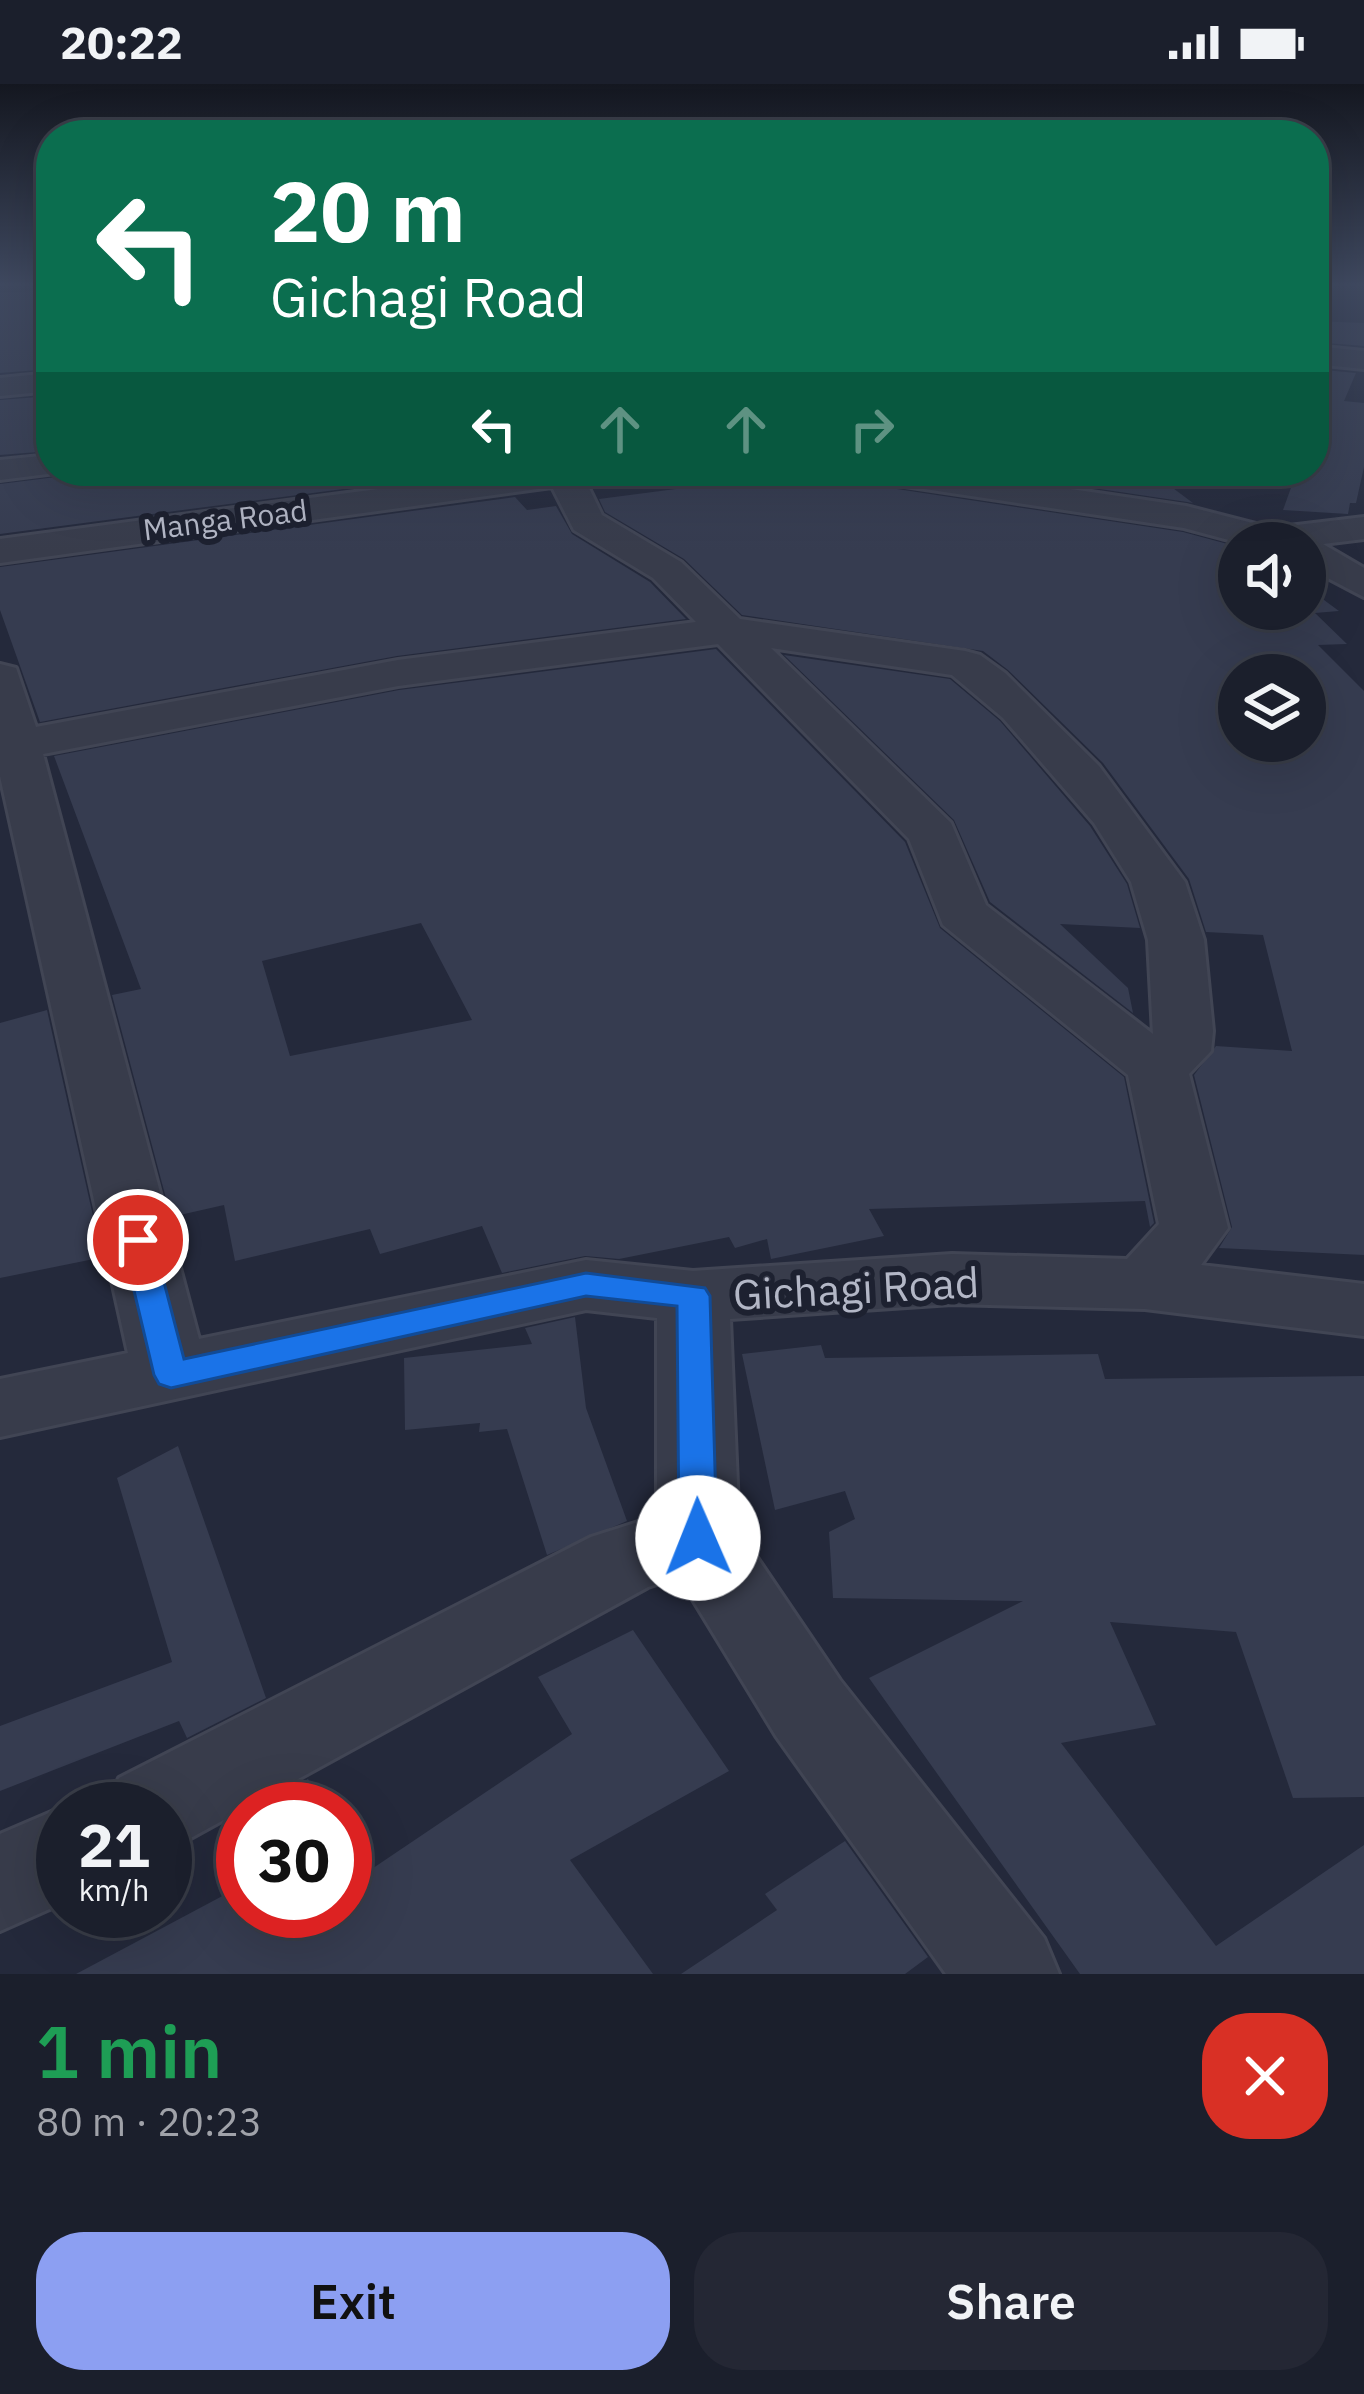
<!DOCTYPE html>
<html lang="en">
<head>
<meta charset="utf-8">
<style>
  :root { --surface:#1b1f2c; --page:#242734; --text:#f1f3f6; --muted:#a0a2a9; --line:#393d48; --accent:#8c9ff2 }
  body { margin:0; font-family:"IBM Plex Sans",sans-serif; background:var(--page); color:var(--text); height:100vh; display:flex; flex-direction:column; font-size:45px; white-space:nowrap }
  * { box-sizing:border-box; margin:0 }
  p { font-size:39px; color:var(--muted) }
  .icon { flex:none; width:66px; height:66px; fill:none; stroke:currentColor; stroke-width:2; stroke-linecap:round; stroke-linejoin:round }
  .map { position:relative; height:1890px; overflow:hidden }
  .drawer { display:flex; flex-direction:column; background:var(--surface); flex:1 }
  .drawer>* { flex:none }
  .hud { position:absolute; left:36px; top:36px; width:1293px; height:366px; border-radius:48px; box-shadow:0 12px 48px #0002,0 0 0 3px var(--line); background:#0b6e4f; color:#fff; overflow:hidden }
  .buttons { position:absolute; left:1218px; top:438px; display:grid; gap:24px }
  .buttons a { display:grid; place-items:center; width:108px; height:108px; border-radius:50%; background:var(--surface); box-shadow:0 12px 48px #0002,0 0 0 3px var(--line); font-size:60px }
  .speed { position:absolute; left:36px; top:1698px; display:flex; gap:24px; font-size:60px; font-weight:700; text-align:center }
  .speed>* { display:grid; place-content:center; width:156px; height:156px; border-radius:50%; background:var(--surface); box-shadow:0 12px 48px #0002,0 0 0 3px var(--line); line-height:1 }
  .speed small { font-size:30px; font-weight:400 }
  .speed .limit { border:18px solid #d22; background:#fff; color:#111 }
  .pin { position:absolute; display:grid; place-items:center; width:102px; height:102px; color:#fff; margin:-51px; border:6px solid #fff; border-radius:50%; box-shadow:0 3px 12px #0007 }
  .me { position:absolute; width:132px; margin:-66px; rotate:359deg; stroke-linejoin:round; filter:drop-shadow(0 0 9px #0008) }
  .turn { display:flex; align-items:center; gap:42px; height:252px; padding:0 36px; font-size:54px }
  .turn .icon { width:156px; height:156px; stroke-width:2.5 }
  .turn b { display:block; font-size:84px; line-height:102px }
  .lanes { display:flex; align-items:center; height:114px; padding:0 36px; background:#0003; justify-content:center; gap:60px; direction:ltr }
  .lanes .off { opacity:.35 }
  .round { display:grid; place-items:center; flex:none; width:126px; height:126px; border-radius:48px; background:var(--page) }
  .summary { display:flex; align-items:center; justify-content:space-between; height:204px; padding:0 36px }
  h1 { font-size:72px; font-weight:600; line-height:90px; color:#1e9e55 }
  .primary-button { display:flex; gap:24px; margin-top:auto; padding:24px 36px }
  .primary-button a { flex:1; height:138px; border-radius:48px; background:var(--accent); color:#111; font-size:48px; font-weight:600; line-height:138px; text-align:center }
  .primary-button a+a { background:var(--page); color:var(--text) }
  .status { display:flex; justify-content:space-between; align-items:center; height:84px; padding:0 60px; background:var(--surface); direction:ltr }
  .status svg { height:33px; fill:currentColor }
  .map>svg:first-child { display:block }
  .building { fill:#363c50; fill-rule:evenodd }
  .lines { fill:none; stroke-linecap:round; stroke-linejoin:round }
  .street-casing { stroke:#414554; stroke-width:6 }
  .street { fill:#383c4b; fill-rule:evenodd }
  .route { fill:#1a73e8; stroke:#114b97; stroke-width:3 }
  .labels { text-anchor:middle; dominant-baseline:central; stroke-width:12; stroke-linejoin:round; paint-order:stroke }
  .far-street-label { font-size:30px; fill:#b3b7c6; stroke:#1d2130 }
  .near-street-label { font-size:42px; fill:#b3b7c6; stroke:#1d2130 }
</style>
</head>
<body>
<div class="status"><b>20:22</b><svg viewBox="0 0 49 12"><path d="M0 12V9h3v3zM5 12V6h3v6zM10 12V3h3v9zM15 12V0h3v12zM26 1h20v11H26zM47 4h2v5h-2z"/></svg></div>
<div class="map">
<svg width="1364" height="1890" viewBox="0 0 1364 1890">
  <rect width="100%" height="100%" fill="#24293b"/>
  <path class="building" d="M 51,206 L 51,285 L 0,289 L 0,209 Z
    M 1314,237 L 1364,239 L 1364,262 L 1314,258 Z
    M 1314,285 L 1356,289 L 1344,317 L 1364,319 L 1364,383 L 1356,419 L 1350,419 L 1348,430 L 1283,426 L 1297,387 L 1314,387 Z
    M 51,312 L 51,367 L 0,371 L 0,316 Z
    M 67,387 L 480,387 L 0,450 L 0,400 L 64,392 Z
    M 720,387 L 856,387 L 863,397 L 877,402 L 1183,448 L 1239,463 L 1239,525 L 1305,525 L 1305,502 L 1339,527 L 1315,529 L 1347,560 L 1318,561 L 1364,607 L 1364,1171 L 1219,1164 L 1232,1143 L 1194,991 L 1216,962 L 1292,967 L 1263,851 L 1206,848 L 1189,795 L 1103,679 L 1008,586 L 983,567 L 742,531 L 684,475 L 605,428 L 599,415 L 691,403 L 692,391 L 719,393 ZM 1239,591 L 1305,591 L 1305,657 L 1239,657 Z
    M 980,387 L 1150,387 L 1193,419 L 1187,418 Z
    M 515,413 L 527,426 L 556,422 L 572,450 L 650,498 L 686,535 L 397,572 L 40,638 L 0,526 L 0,483 Z
    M 716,565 L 905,758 L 940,844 L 1124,993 L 1154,1139 L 1150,1143 L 1145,1117 L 869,1125 L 884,1152 L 771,1175 L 767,1155 L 735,1164 L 729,1153 L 619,1175 L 585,1172 L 502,1189 L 482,1142 L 380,1170 L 370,1145 L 235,1177 L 224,1121 L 171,1133 L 112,911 L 141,905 L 54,672 L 399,606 ZM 421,839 L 472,936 L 290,972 L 262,877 Z
    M 784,571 L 950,595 L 1000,637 L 1090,742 L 1127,800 L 1140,844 L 1060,840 L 1128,904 L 1133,929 L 990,818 L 954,736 Z
    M 47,926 L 97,1150 L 93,1151 L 94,1175 L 0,1194 L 0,939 Z
    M 575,1233 L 586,1324 L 627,1437 L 547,1471 L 507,1345 L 479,1348 L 480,1339 L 405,1346 L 404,1274 L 532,1260 L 525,1244 Z
    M 821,1261 L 825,1274 L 1098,1270 L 1105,1295 L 1364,1292 L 1364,1713 L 1293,1714 L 1236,1548 L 1110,1538 L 1156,1641 L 1061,1659 L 1216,1862 L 1364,1761 L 1364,1890 L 1080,1890 L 869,1594 L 1023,1517 L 833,1514 L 829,1448 L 855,1435 L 845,1407 L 775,1426 L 742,1270 Z
    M 178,1362 L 266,1614 L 187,1654 L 179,1637 L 0,1707 L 0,1642 L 172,1578 L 117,1394 Z
    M 633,1546 L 729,1687 L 570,1776 L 653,1890 L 76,1890 L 243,1801 L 243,1827 L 345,1827 L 345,1803 L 572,1650 L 538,1593 Z
    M 308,1695 L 324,1725 L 253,1725 Z
    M 845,1757 L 928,1873 L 905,1890 L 681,1890 L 777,1826 L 765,1810 Z"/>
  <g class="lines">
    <g class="street-casing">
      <path id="street" d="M 1314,262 L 1364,267 L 1364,285 L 1314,280 Z
        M 51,289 L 51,307 L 0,312 L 0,294 Z
        M 51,371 L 51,387 L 63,388 L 0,396 L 0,376 Z
        M 514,387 L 611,387 L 605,394 L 586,398 L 602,431 L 681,478 L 740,535 L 965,567 L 980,571 L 1005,589 L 1099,682 L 1185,798 L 1204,856 L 1213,947 L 1211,967 L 1189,990 L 1228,1144 L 1201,1181 L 1364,1200 L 1364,1252 L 1145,1225 L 952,1220 L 730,1235 L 739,1447 L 840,1596 L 1044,1854 L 1059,1890 L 946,1890 L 776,1652 L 679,1493 L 648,1503 L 187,1756 L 165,1765 L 165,1725 L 106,1725 L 119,1694 L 591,1453 L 657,1432 L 657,1234 L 586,1226 L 0,1353 L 0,1295 L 128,1269 L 0,692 L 0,580 L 16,584 L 36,643 L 398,576 L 696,538 L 653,494 L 574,446 L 552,403 L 0,479 L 0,455 ZM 718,560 L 909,755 L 943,841 L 1128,991 L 1159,1140 L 1127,1175 L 952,1170 L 693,1187 L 586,1176 L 199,1255 L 43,670 L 398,602 ZM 771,564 L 952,591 L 1003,634 L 1094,739 L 1131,798 L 1148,856 L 1153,950 L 986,821 L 951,739 Z
        M 860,387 L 949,387 L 1186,422 L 1272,444 L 1364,433 L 1364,455 L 1323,460 L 1364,484 L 1364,513 L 1305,482 L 1305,459 L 1240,459 L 1184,444 L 878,398 L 866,394 Z
        M 63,1723 L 68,1725 L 63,1725 L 63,1819 L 0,1847 L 0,1750 Z"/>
    </g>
    <use href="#street" class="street"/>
  </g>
  <linearGradient id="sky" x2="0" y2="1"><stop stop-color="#141720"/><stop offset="0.43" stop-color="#3f4960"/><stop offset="1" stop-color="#3f4960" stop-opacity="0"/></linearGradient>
  <rect width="1364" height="467" fill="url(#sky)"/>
  <path class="route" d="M 138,1145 L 149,1148 L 153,1156 L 184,1275 L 586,1189 L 705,1204 L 710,1212 L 717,1454 L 711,1464 L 698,1469 L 684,1464 L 679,1454 L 677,1222 L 586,1212 L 171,1304 L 159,1300 L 154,1291 L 122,1156 L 127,1148 Z"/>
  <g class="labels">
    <g class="far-street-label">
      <text transform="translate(225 435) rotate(-7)">Manga Road</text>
    </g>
    <g class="near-street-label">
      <text transform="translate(856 1204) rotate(-3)">Gichagi Road</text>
    </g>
  </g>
</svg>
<div class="buttons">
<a><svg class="icon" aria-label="sound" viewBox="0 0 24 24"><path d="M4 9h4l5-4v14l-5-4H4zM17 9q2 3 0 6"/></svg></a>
<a><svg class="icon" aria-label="layers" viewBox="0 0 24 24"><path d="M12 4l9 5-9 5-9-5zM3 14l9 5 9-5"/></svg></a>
</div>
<div class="speed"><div>21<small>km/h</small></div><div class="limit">30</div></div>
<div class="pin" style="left:138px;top:1156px;background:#d93025"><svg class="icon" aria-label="arrive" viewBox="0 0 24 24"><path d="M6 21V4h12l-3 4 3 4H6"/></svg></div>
<svg class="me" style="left:698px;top:1454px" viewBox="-20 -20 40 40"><circle r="19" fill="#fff"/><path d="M0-13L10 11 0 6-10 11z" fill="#1a73e8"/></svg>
<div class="hud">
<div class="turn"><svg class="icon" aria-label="left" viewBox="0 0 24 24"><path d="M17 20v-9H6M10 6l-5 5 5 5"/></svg><div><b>20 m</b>Gichagi Road</div></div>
<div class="lanes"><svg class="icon" aria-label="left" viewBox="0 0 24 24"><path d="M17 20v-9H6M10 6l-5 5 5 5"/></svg><svg class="icon off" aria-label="ahead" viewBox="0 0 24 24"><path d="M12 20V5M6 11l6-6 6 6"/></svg><svg class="icon off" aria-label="ahead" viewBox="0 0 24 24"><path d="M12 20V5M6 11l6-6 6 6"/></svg><svg class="icon off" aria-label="right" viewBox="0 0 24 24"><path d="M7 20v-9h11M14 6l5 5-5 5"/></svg></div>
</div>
</div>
<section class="drawer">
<div class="summary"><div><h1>1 min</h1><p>80 m · 20:23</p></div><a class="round" style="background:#d93025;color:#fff"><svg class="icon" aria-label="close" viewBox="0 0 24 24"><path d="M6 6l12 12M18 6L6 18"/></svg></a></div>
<div class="primary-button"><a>Exit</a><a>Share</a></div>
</section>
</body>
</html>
